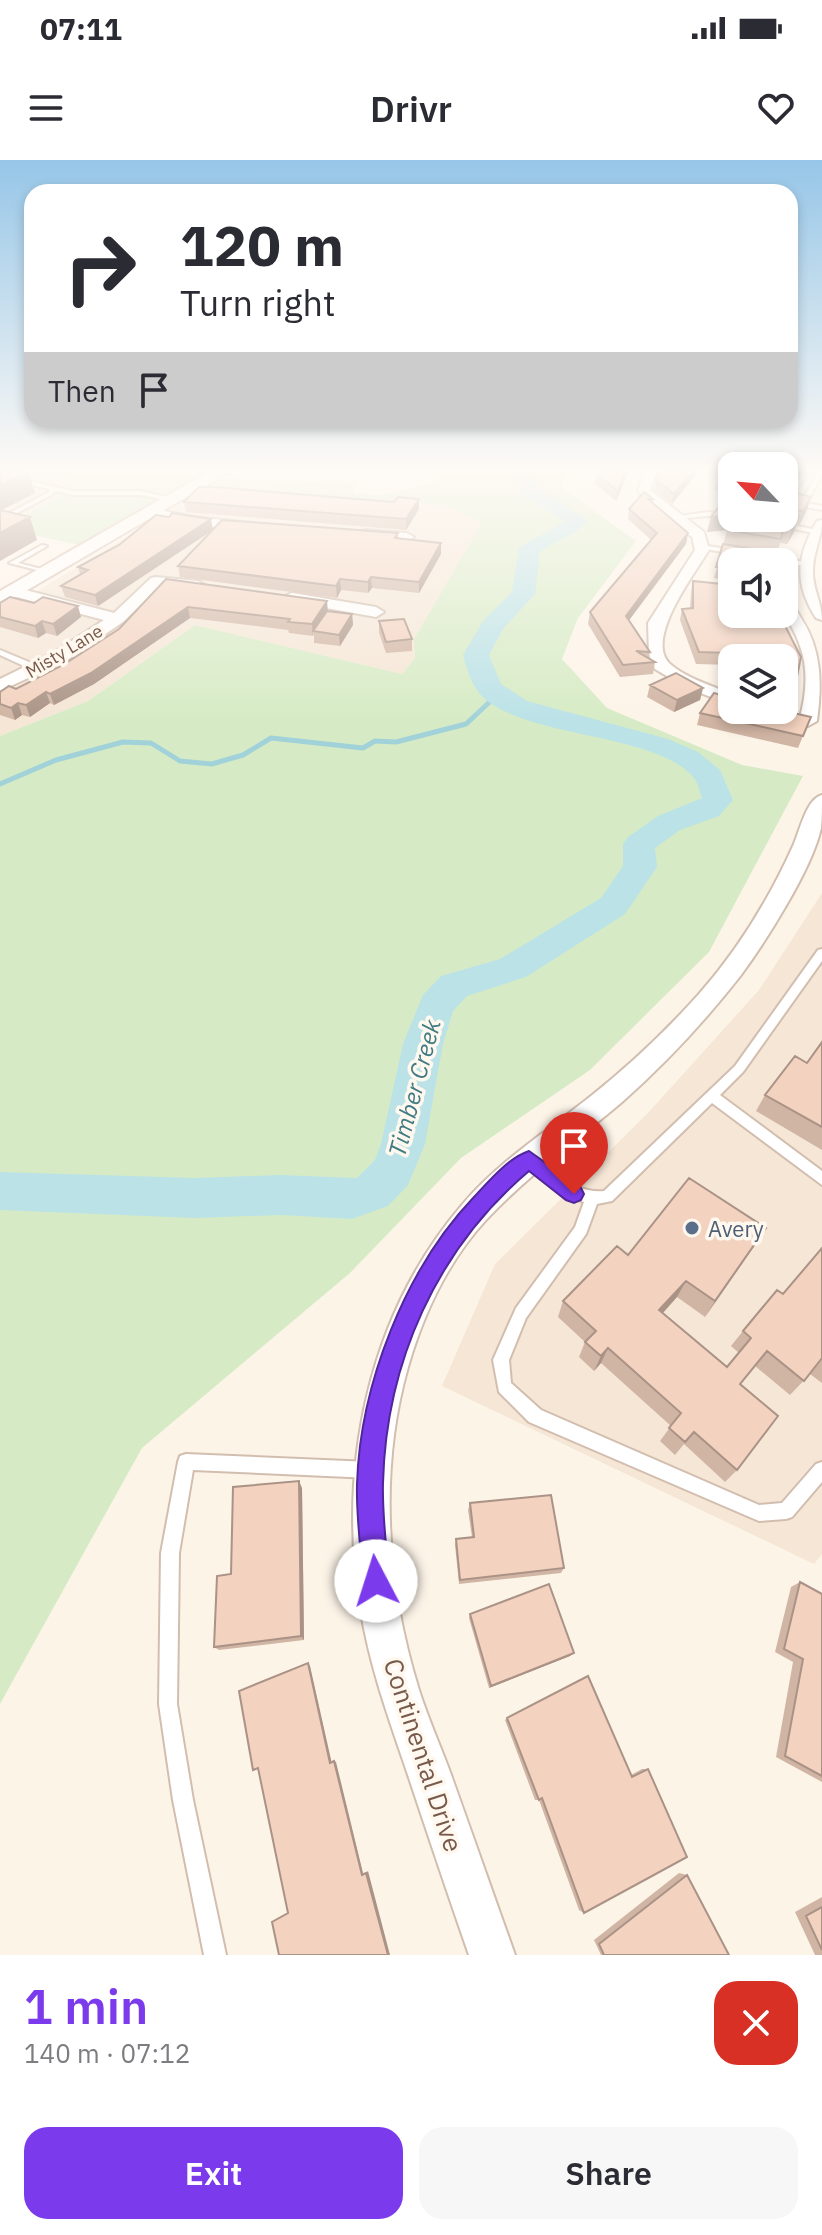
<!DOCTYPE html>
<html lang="en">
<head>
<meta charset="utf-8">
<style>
  :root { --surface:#fff; --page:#f7f7f7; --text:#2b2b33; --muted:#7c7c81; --accent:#7c3aed }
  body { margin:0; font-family:"IBM Plex Sans",sans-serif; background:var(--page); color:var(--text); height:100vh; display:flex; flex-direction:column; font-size:30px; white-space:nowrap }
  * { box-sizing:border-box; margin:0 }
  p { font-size:26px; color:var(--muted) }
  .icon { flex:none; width:44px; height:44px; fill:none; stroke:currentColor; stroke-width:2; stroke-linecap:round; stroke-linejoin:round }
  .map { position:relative; height:1795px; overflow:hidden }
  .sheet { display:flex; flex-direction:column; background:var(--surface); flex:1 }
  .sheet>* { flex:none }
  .banner { position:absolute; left:24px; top:24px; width:774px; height:244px; border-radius:24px; box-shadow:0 4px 12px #0003; background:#fff; color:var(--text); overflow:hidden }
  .needle { width:52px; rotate:296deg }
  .buttons { position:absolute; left:718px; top:292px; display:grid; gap:16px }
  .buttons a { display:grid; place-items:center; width:80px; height:80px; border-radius:16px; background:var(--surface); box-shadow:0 4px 12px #0003; font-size:40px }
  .pin { position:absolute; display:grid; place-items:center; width:68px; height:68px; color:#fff; margin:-82px -34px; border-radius:50% 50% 50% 0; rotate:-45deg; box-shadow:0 0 8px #0007 }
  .pin .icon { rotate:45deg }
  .me { position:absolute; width:88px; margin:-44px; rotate:355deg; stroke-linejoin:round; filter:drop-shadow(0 0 6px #0008) }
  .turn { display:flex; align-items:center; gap:28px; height:168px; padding:0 24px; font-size:36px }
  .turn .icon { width:104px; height:104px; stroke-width:2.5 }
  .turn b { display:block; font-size:56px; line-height:68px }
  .then { display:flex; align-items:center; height:76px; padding:0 24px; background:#0003; gap:16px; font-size:30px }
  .round { display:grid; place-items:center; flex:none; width:84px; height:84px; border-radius:24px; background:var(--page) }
  .head { display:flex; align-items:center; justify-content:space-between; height:136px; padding:0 24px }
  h1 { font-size:48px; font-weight:600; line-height:60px; color:var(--accent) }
  .cta { display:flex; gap:16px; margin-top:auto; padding:16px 24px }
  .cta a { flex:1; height:92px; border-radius:24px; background:var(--accent); color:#fff; font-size:32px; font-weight:600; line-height:92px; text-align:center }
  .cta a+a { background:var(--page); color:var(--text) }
  .status { display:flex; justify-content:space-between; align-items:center; height:56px; padding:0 40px; background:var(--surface); direction:ltr }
  .status svg { height:22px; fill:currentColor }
  header { display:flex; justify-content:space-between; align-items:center; height:104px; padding:0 24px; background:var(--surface); font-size:36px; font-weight:600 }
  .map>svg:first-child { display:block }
  .residential { fill:#f5e6d6 }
  .green { fill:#d6ebc5 }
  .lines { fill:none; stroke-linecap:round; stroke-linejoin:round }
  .stream { stroke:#a1d2d9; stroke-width:5 }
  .river { fill:#bbe2e7; fill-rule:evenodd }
  .lane-casing { stroke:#d2beaf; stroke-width:4 }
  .street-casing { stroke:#d2beaf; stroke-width:4 }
  .secondary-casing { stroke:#d5bdad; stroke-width:4 }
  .lane { fill:#fff; fill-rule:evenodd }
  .street { fill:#fff; fill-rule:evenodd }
  .secondary { fill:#fff; fill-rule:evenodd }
  .wall { fill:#d1b5a4 }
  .shaded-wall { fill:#aa9386 }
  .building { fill:#f3d2bf; stroke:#aa9386; stroke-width:2 }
  .route { fill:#7c3aed; stroke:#51269a; stroke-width:2 }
  .service-dot { fill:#5c6f8a; stroke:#fff8ef; stroke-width:3 }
  .labels { text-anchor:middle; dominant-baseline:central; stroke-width:7; stroke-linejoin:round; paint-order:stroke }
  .far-street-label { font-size:18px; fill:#785a4b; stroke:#fff8ef }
  .service-label { font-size:22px; fill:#4e5e75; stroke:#fff8ef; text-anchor:start }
  .water-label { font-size:24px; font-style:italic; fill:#407b84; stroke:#fff8ef }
  .near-street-label { font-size:26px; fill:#785a4b; stroke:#fff8ef }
</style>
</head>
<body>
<div class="status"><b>07:11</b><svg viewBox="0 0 49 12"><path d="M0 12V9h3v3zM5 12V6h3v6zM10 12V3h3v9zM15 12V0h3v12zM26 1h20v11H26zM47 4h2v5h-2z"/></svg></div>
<header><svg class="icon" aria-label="menu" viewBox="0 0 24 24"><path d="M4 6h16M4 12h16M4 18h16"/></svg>Drivr<svg class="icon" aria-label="heart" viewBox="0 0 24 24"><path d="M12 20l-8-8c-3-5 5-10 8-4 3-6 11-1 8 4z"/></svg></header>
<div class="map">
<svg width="822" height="1795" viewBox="0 0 822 1795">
  <rect width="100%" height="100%" fill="#fdf4e8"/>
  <path class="residential" d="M 0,311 L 115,311 L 0,370 Z
    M 198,333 L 446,346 L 483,363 L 414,479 L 415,498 L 402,514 L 195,465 L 88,541 L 0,576 L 0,449 L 39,430 Z
    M 822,733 L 822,1394 L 814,1404 L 442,1226 L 495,1104 L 648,953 L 759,830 Z"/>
  <path class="green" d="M 66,311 L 178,311 L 176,313 L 195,314 L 199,312 L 196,311 L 210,311 L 167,334 L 75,328 Z
    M 445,311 L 567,311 L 561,327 L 636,381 L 578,458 L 562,499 L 607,548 L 742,605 L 803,616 L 709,792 L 590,910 L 461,998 L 350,1113 L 142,1288 L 0,1544 L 0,576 L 88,541 L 195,465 L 402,514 L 415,498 L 414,479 L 482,363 L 446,346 L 361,339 L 298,338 L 206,327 L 213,318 L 354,324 L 353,333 L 380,335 L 435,323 Z
    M 65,334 C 88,337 141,331 157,340 L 80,385 L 1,368 Z"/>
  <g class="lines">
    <path class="stream" d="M 0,624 L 56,600 L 123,582 L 151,583 L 180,601 L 212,604 L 243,595 L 271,578 L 363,588 L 375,581 L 396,582 L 466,564 L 496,536"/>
    <path class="river" d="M 508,311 L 526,311 L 539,329 L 588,360 L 576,372 L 540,391 L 535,434 L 503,469 L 489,495 L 501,524 L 527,541 L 668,579 L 698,592 L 720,610 L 733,640 L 719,656 L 680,670 L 655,688 L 657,707 L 625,754 L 526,817 L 467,836 L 453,851 L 443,884 L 425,984 L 408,1025 L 388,1046 L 352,1059 L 280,1055 L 195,1058 L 0,1050 L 0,1012 L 195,1018 L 280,1015 L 357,1018 L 375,1000 L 381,984 L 403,884 L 423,835 L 441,816 L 500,799 L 601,738 L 623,706 L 623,684 L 628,677 L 658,656 L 702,638 C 700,633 699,625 696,621 C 664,573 531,579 485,539 C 472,528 467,510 463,495 L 483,461 L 512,432 L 519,388 L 565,361 L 525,337 Z"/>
    <g class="lane-casing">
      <path id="lane" d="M 729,311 L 732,311 L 732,315 L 724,327 L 732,329 L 732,333 L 717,328 Z
        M 819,311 L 822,311 L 822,316 L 806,343 L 822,346 L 822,350 L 784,343 L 784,339 L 804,313 L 807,315 L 790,340 L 801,342 Z
        M 0,314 L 73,331 L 140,331 L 176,339 L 173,341 L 140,335 L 73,335 L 55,331 L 53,334 L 0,362 L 0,358 L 49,332 L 50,329 L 0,318 Z
        M 708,352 L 732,355 L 732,358 L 734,358 L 732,359 L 708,356 L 676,359 L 673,357 Z
        M 781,363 L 818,370 L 821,372 L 818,374 L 779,366 L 779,364 Z
        M 42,385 L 47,386 L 18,403 L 49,411 L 49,413 L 9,403 Z
        M 701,385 L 734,390 L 737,392 L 734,394 L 699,388 L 699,386 Z
        M 764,395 L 804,402 L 807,404 L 804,406 L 762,398 L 761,397 Z
        M 0,490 L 41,507 L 42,509 L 35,511 L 0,495 Z
        M 822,789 L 822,801 L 743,912 L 720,935 L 822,1011 L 822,1025 L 712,943 L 612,1041 L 597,1044 L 586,1074 L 526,1158 L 509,1200 L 511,1223 L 541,1250 L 759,1345 L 782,1343 L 816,1304 L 822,1302 L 822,1322 L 792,1357 L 786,1359 L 759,1361 L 529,1262 L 499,1232 L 493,1200 L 516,1148 L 575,1067 L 584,1042 C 560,1034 543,1019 524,1003 L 522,999 L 524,995 L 529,993 L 534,995 C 555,1012 575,1034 604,1031 L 735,906 L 818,790 Z
        M 186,1294 L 371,1302 L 377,1304 L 379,1310 L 377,1316 L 371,1318 L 193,1310 L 179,1393 L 177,1544 L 193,1640 L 226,1795 L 204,1795 L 173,1640 L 159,1544 L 161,1393 L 178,1302 L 180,1296 Z"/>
    </g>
    <g class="street-casing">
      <path id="street" d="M 645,311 L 657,311 L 650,330 L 704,372 L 709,390 C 695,413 645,478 669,503 C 685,518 713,526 732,534 L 732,545 L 687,528 L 655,509 L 649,495 L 648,463 L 695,390 L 692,377 L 645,341 L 638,330 Z
        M 150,348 L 194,357 L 254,363 L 261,367 L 254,371 L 194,365 L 145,355 L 145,349 Z
        M 822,360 C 822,378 813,392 813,410 C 812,428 822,442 822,460 L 816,458 C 794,424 796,396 817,361 Z
        M 365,370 L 407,373 L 414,377 L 407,381 L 360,377 L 360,371 Z
        M 156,417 L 198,421 L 206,426 L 198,431 L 160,426 L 123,462 L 67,500 L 0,531 L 0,519 L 55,492 L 104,460 L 9,435 L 9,429 L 14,427 L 114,453 L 151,418 Z
        M 292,433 L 376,447 L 384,452 L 376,457 L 287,441 L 287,435 Z
        M 784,440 C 792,443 797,450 801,458 C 822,490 822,524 817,561 L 808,566 L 799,561 C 806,536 809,511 800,486 C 794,467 784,459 784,440 Z
        M 822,635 C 822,646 822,658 821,668 C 812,709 766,781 741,815 C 705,861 666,903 622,942 C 576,981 527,1016 486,1060 C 448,1101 423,1155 408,1207 C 378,1312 387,1427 419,1530 C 428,1558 440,1585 450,1612 C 472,1673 493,1734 515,1795 L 469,1795 C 448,1735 428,1675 408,1615 C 389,1559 369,1505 360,1446 C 338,1305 368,1155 462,1045 C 498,1002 547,971 591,936 C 630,905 666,871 699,834 C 738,790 769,739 793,686 C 800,671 806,639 822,635 Z"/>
    </g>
    <g class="secondary-casing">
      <path id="secondary" d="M 210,311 L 231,311 L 0,446 L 0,431 Z"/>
    </g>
    <use href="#lane" class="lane"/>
    <use href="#street" class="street"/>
    <use href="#secondary" class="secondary"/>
  </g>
  <path class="wall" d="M 597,311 L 629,311 L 616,341 L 595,324 Z
    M 699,311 L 672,344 L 653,329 L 655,319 Z
    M 784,311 L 802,311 L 787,330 L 807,350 L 799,365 L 797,364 L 794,372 L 787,384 L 780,383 L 777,393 L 732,402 L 732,422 L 714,418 L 727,370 L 707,372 L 711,357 L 725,345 L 727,338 L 732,330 L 732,358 L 784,358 Z
    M 644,332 L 653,339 L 652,343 L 688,373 L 686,384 L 629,460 L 650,492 L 649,498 L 655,502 L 653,514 L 620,517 L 588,464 L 590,452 L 651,380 L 628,359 L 629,349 Z
    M 419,339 L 419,349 L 406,370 L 186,352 L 184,342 L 394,342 Z
    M 213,369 L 398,373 L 398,378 L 441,394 L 419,433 L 372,428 L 368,433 L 341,430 L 337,438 L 180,417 L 178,406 L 212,370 L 98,446 L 65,437 L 61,426 L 80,414 L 78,407 Z
    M 166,419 L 327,451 L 352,454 L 353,465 L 340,486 L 314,483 L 314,474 L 313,476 L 289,473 L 288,470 L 190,458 L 94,524 L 54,545 L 50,543 L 30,557 L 22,555 L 15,560 L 0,555 L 0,532 L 16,529 L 63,505 L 119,469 Z
    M 693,421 L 732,454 L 779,454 L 793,536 L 789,548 L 784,548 L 784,498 L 732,498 L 732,505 L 696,504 L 680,460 L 682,449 L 690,448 L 691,432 Z
    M 0,443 L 81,457 L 57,476 L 46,473 L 38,478 L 0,467 Z
    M 379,461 L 412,479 L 412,491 L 386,493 L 379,473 Z
    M 650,525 L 703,528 L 700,540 L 674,552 L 647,537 Z
    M 700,553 L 811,557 L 798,588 L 697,565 Z
    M 822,882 L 822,990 L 756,951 L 765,935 L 807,903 Z
    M 766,1068 L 705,1157 L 677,1137 L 663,1153 L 727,1207 L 739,1193 L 731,1186 L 743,1171 L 783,1134 L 822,1088 L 822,1223 L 810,1214 L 790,1235 L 755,1206 L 740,1224 L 737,1310 L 725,1322 L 684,1284 L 675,1295 L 660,1281 L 671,1266 L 601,1203 L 594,1211 L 579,1197 L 585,1182 L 558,1157 L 563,1141 L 628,1095 Z
    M 302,1328 L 304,1480 L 219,1490 L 214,1487 L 231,1414 Z
    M 470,1343 L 564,1408 L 561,1413 L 459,1424 L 455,1385 L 456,1379 L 472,1377 L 468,1350 Z
    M 800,1422 L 822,1434 L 822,1622 L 776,1597 L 793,1502 L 775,1492 L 791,1427 Z
    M 470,1454 L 574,1493 L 570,1496 L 489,1528 L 469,1458 Z
    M 507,1558 L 631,1615 L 642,1609 L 648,1609 L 584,1753 L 579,1750 L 539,1640 L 535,1640 L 505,1560 Z
    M 679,1713 L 687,1715 L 729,1795 L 601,1795 L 594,1780 Z
    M 822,1737 L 822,1795 L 815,1795 L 795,1752 Z"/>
  <path class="shaded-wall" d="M 28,311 L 35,333 L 0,351 L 0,325 Z
    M 626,311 L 629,311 L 616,341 L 618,331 Z
    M 693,311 L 699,311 L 672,344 L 674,334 Z
    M 796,311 L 802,311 L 784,334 L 785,324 Z
    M 811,337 L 807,350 L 799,365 L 803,351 Z
    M 419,339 L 419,349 L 406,370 L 406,359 Z
    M 731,354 L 727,370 L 707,372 L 711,357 Z
    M 30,357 L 37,380 L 0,401 L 0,373 Z
    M 799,357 L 794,372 L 787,384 L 792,369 Z
    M 211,359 L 213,370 L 98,446 L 95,435 Z
    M 688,373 L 686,384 L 624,467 L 626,456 Z
    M 441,383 L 441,394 L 419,433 L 419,422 Z
    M 371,417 L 372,428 L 368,433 L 368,422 Z
    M 340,419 L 341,430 L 337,438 L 336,426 Z
    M 327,441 L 328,452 L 313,471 L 313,476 L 312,464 Z
    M 78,446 L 81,457 L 57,476 L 53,464 Z
    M 188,447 L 190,458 L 94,524 L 54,545 L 50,534 Z
    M 352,454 L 353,465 L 340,486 L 339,475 Z
    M 42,461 L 46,473 L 38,478 L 35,466 Z
    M 703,528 L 700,540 L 674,552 L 677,540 Z
    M 46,532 L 50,543 L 30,557 L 26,545 Z
    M 18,543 L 22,555 L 15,560 L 11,548 Z
    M 766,1068 L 755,1085 L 705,1157 L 715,1141 Z
    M 686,1121 L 677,1137 L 651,1166 L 659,1150 Z
    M 608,1188 L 601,1203 L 594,1211 L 601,1196 Z
    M 299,1321 L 302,1328 L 304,1480 L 301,1476 Z
    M 574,1493 L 570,1496 L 489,1528 L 491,1526 Z
    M 308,1503 L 310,1506 L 332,1604 L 330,1603 Z
    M 334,1601 L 336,1602 L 363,1713 L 362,1715 Z
    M 368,1711 L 390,1795 L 388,1795 L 366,1713 Z"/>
  <path class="building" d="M 0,311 L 28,311 L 0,325 Z
    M 597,311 L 626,311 L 618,331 L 596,314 Z
    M 663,311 L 693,311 L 674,334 L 655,319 Z
    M 784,311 L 796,311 L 785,324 L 785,330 L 811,337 L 803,351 L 784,348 Z
    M 199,327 L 213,327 L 394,342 L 398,337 L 419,339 L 406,359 L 184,342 Z
    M 732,330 L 732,340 L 727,338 Z
    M 644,332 L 653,339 L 648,339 L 688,373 L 626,456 L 650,492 L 636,491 L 655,502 L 623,505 L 590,452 L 657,373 L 629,349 Z
    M 720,345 L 732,345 L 732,358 L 784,358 L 784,354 L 799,357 L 792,369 L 783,367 L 781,379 L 727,370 L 731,354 L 711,357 Z
    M 0,350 L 30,357 L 0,373 Z
    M 172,353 L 211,359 L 95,435 L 61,426 L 88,410 L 78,407 L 119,385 L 156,355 L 169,357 Z
    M 222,360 L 398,373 L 395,378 L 441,383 L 419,422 L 371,417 L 368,422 L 340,419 L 336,426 L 178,406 Z
    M 723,384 L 778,393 L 776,402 L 732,402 L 732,410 L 716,407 Z
    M 166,419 L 327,441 L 312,464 L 288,462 L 290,459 L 188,447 L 91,513 L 50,534 L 46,532 L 26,545 L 18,543 L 11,548 L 0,544 L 0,532 L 9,526 L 16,529 L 63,505 L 119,469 Z
    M 693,421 L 732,425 L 732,454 L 779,454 L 801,497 L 793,536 L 784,537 L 784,498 L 764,498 L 765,494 L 699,492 L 682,449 L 693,448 Z
    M 10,437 L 34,443 L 43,437 L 78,446 L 53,464 L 42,461 L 35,466 L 0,457 L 0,443 Z
    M 327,451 L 352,454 L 339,475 L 313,471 Z
    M 404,459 L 412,479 L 386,482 L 379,461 Z
    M 676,513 L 703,528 L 677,540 L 650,525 Z
    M 714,533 L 732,538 L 732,550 L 780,550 L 811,557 L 803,576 L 700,553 Z
    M 822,882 L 822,967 L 765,935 L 795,896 L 807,903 Z
    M 689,1018 L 766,1068 L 715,1141 L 686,1121 L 659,1150 L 727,1207 L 751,1178 L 743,1171 L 777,1130 L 783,1134 L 822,1088 L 822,1198 L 804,1221 L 767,1191 L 740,1224 L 778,1256 L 737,1310 L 694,1272 L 685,1282 L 669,1268 L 681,1253 L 608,1188 L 601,1196 L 585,1182 L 596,1171 L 563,1141 L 617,1086 L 628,1095 Z
    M 299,1321 L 301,1476 L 214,1487 L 217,1416 L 231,1414 L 233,1327 Z
    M 551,1335 L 564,1408 L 460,1420 L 456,1379 L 474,1377 L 470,1343 Z
    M 800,1422 L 822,1434 L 822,1616 L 785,1596 L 803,1499 L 784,1489 Z
    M 549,1424 L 574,1493 L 491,1526 L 470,1454 Z
    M 308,1503 L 330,1603 L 334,1601 L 362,1715 L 366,1713 L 388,1795 L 279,1795 L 272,1762 L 288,1753 L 258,1608 L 253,1610 L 239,1531 Z
    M 588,1516 L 632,1617 L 648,1609 L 687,1697 L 584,1753 L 542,1638 L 539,1640 L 507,1558 Z
    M 687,1715 L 729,1795 L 604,1795 L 599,1784 Z
    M 822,1747 L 822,1790 L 806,1756 Z"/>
  <linearGradient id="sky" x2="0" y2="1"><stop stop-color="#96c6e8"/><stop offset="0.55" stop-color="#fefaf5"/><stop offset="1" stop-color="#fefaf5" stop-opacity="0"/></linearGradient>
  <rect width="822" height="562" fill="url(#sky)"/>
  <path class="route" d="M 529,991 L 581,1028 L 584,1034 L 581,1040 L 574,1043 L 566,1040 L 529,1011 C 437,1089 386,1202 383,1323 C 382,1356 387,1389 389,1421 L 385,1431 L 376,1435 L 367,1431 L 363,1421 C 361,1389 356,1356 357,1324 C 360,1225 405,1109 474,1037 C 489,1021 508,998 529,991 Z"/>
  <circle class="service-dot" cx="692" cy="1068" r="8"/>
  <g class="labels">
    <g class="far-street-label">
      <text transform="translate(64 491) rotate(-31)">Misty Lane</text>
    </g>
    <g class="service-label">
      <text x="708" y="1068">Avery</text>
    </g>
    <g class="water-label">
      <text transform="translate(414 928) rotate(-75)">Timber Creek</text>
    </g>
    <g class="near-street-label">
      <text transform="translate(424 1595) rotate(72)">Continental Drive</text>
    </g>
  </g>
</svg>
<div class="buttons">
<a><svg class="needle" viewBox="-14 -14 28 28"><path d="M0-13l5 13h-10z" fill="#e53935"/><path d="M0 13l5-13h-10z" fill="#7c7c81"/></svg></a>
<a><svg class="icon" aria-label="sound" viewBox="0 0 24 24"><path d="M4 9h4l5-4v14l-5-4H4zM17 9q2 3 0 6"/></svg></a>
<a><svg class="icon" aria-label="layers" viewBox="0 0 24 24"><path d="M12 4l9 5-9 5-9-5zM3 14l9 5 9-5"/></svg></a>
</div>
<div class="pin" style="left:574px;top:1034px;background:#d93025"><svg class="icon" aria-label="arrive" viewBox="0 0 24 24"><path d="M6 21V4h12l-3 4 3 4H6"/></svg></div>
<svg class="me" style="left:376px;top:1421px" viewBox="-20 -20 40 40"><circle r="19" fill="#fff"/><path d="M0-13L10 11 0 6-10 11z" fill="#7c3aed"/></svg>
<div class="banner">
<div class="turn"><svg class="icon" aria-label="right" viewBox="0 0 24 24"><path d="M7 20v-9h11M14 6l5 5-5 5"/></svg><div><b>120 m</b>Turn right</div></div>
<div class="then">Then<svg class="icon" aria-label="arrive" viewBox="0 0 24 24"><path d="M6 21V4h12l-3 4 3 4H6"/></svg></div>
</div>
</div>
<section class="sheet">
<div class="head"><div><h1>1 min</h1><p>140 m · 07:12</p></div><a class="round" style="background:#d93025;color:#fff"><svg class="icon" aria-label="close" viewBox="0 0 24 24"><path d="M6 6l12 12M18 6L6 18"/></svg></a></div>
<div class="cta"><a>Exit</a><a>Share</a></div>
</section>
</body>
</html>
